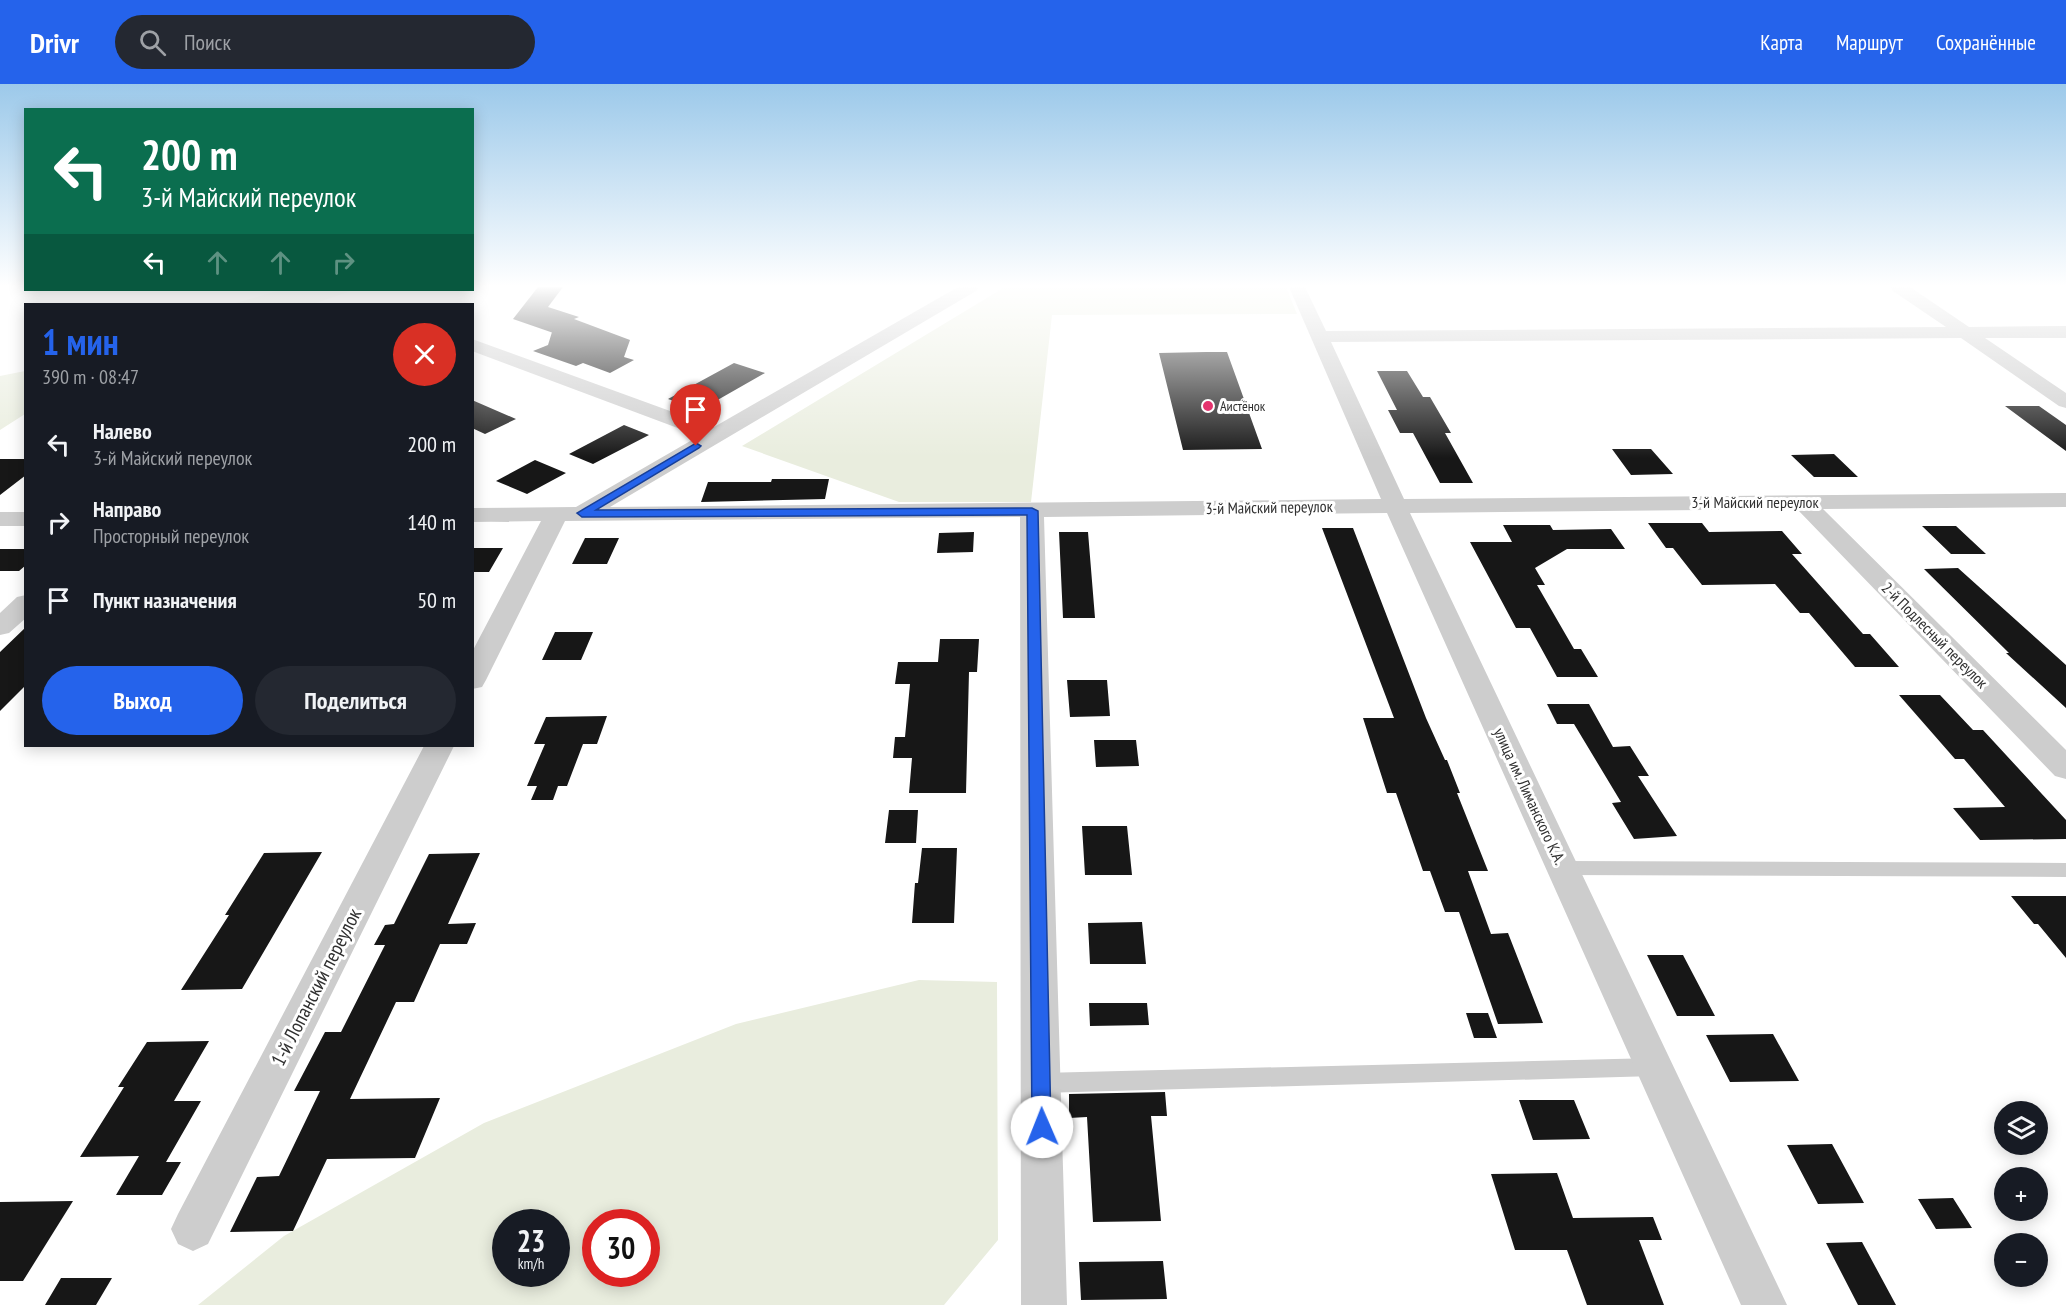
<!DOCTYPE html>
<html lang="ru">
<head>
<meta charset="utf-8">
<style>
  :root { --surface:#171b24; --page:#242831; --text:#f1f3f6; --muted:#9ea1a6; --accent:#2563eb }
  body { margin:0; font-family:"PT Sans Narrow",sans-serif; background:var(--page); color:var(--text); height:100vh; display:flex; flex-direction:column; font-size:22px; white-space:nowrap }
  * { box-sizing:border-box; margin:0 }
  p { font-size:20px; color:var(--muted) }
  .icon { flex:none; width:33px; height:33px; fill:none; stroke:currentColor; stroke-width:2; stroke-linecap:round; stroke-linejoin:round }
  .map { position:relative; flex:1; overflow:hidden }
  .details { position:absolute; left:24px; top:219px; width:450px; height:444px; display:flex; flex-direction:column; background:var(--surface); border-radius:0px; box-shadow:0 3px 15px #0003 }
  .details>* { flex:none }
  .banner { position:absolute; left:24px; top:24px; width:450px; height:183px; border-radius:0px; box-shadow:0 3px 15px #0003; background:#0b6e4f; color:#fff; overflow:hidden }
  .tools { position:absolute; left:1994px; top:1017px; display:grid; gap:12px }
  .tools a { display:grid; place-items:center; width:54px; height:54px; border-radius:50%; background:var(--surface); box-shadow:0 3px 15px #0003; font-size:30px }
  .speed { position:absolute; left:492px; top:1125px; display:flex; gap:12px; font-size:30px; font-weight:700; text-align:center }
  .speed>* { display:grid; place-content:center; width:78px; height:78px; border-radius:50%; background:var(--surface); box-shadow:0 3px 15px #0003; line-height:1 }
  .speed small { font-size:15px; font-weight:400 }
  .speed .limit { border:9px solid #d22; background:#fff; color:#111 }
  .pin { position:absolute; display:grid; place-items:center; width:51px; height:51px; color:#fff; margin:-62px -26px; border-radius:50% 50% 50% 0; rotate:-45deg; box-shadow:0 0 6px #0007 }
  .pin .icon { rotate:45deg }
  .me { position:absolute; width:66px; margin:-33px; rotate:359deg; stroke-linejoin:round; filter:drop-shadow(0 0 4px #0008) }
  .turn { display:flex; align-items:center; gap:21px; height:126px; padding:0 18px; font-size:27px }
  .turn .icon { width:78px; height:78px; stroke-width:2.5 }
  .turn b { display:block; font-size:42px; line-height:51px }
  .lanes { display:flex; align-items:center; height:57px; padding:0 18px; background:#0003; justify-content:center; gap:30px; direction:ltr }
  .lanes .off { opacity:.35 }
  .round { display:grid; place-items:center; flex:none; width:63px; height:63px; border-radius:32px; background:var(--page) }
  .headline { display:flex; align-items:center; justify-content:space-between; height:102px; padding:0 18px }
  h1 { font-size:36px; font-weight:600; line-height:45px; color:var(--accent) }
  .action { display:flex; gap:12px; margin-top:auto; padding:12px 18px }
  .action a { flex:1; height:69px; border-radius:36px; background:var(--accent); color:#fff; font-size:24px; font-weight:600; line-height:69px; text-align:center }
  .action a+a { background:var(--page); color:var(--text) }
  ul { padding:0; list-style:none }
  li { display:flex; align-items:center; gap:18px; height:78px; padding:0 18px }
  li div { flex:1 }
  li b { display:block; font-size:22px }
  li em { font-style:normal }
  header { display:flex; align-items:center; gap:36px; box-sizing:border-box; height:84px; padding:0 30px; background:var(--accent); color:#fff }
  header strong { font-size:28px }
  nav { display:flex; gap:33px; margin-inline-start:auto; font-size:21px }
  .search { width:420px; height:54px; background:var(--page); display:flex; align-items:center; gap:15px; box-sizing:border-box; padding:0 21px; border-radius:33px; color:var(--muted); font-size:22px }
  .map>svg:first-child { display:block }
  .green { fill:#e9edde; fill-rule:evenodd }
  .building { fill:#171717 }
  .lines { fill:none; stroke-linecap:round; stroke-linejoin:round }
  .lane { fill:#cdcdcd; fill-rule:evenodd }
  .street { fill:#cdcdcd; fill-rule:evenodd }
  .route { fill:#2563eb; stroke:#184099; stroke-width:1.5 }
  .poi-dot { fill:#e5336e; stroke:#fff; stroke-width:2 }
  .labels { text-anchor:middle; dominant-baseline:central; stroke-width:6; stroke-linejoin:round; paint-order:stroke }
  .far-poi-label { font-size:14px; fill:#303030; stroke:#fff; text-anchor:start }
  .street-label { font-size:16px; fill:#303030; stroke:#fff }
  .near-street-label { font-size:20px; fill:#303030; stroke:#fff }
</style>
</head>
<body>
<header>
<strong>Drivr</strong>
<div class="search"><svg class="icon" aria-label="search" viewBox="0 0 24 24"><circle cx="10" cy="10" r="6"/><path d="M15 15l6 6"/></svg>Поиск</div>
<nav><a>Карта</a><a>Маршрут</a><a>Сохранённые</a></nav>
</header>
<div class="map">
<svg width="2066" height="1221" viewBox="0 0 2066 1221">
  <rect width="100%" height="100%" fill="#fff"/>
  <path class="green" d="M 1005,203 L 1286,203 L 1297,230 L 1052,231 L 1031,418 L 899,418 L 742,362 Z
    M 281,206 L 354,206 L 313,220 L 232,220 Z
    M 25,287 L 25,330 L 0,346 L 0,292 Z
    M 919,896 L 997,898 L 998,1156 L 944,1221 L 198,1221 L 284,1152 L 484,1039 L 736,940 ZM 506,1138 L 556,1138 L 556,1190 L 506,1190 ZM 596,1138 L 646,1138 L 646,1190 L 596,1190 Z"/>
  <path class="building" d="M 538,203 L 563,203 L 548,223 L 579,233 L 574,235 L 630,256 L 624,273 L 634,276 L 610,289 L 583,279 L 576,282 L 533,267 L 548,261 L 552,248 L 565,253 L 513,235 Z
    M 1206,268 L 1227,268 L 1262,365 L 1183,366 L 1159,269 Z
    M 734,279 L 765,289 L 700,326 L 668,315 Z
    M 1377,287 L 1407,287 L 1423,313 L 1430,313 L 1451,349 L 1445,349 L 1473,399 L 1440,399 L 1413,349 L 1400,349 L 1388,326 L 1397,326 Z
    M 472,316 L 516,335 L 485,350 L 472,344 Z
    M 2005,322 L 2039,322 L 2066,341 L 2066,367 Z
    M 624,341 L 649,351 L 593,380 L 569,370 Z
    M 1612,365 L 1651,365 L 1673,390 L 1631,391 Z
    M 1834,370 L 1858,393 L 1814,393 L 1791,371 Z
    M 0,375 L 26,375 L 26,391 L 0,411 Z
    M 535,376 L 566,389 L 527,410 L 496,397 Z
    M 772,395 L 829,395 L 825,415 L 701,418 L 708,398 L 771,398 Z
    M 1648,439 L 1702,439 L 1709,448 L 1782,447 L 1802,470 L 1792,470 L 1863,550 L 1870,550 L 1899,583 L 1855,583 L 1809,529 L 1800,529 L 1775,500 L 1702,501 L 1673,464 L 1666,464 Z
    M 1503,441 L 1550,441 L 1553,446 L 1611,445 L 1625,465 L 1567,465 L 1535,484 L 1545,501 L 1537,501 L 1574,565 L 1581,565 L 1598,593 L 1557,593 L 1530,544 L 1516,544 L 1470,458 L 1512,458 Z
    M 1922,442 L 1956,442 L 1986,470 L 1951,470 Z
    M 1322,444 L 1353,444 L 1426,634 L 1445,676 L 1447,676 L 1460,709 L 1457,709 L 1488,787 L 1468,787 L 1491,850 L 1508,849 L 1543,939 L 1498,940 L 1459,828 L 1445,828 L 1430,787 L 1423,787 L 1396,709 L 1387,709 L 1363,634 L 1394,634 Z
    M 974,448 L 973,468 L 937,469 L 939,449 Z
    M 1059,448 L 1088,448 L 1095,534 L 1063,534 Z
    M 585,454 L 619,454 L 607,480 L 572,480 Z
    M 472,464 L 503,464 L 489,488 L 472,488 Z
    M 0,465 L 26,465 L 26,481 L 19,487 L 0,487 Z
    M 1958,484 L 2066,581 L 2066,624 L 2006,569 L 2009,569 L 1924,485 Z
    M 26,543 L 26,601 L 0,627 L 0,568 Z
    M 555,548 L 593,548 L 581,576 L 542,576 Z
    M 940,555 L 979,555 L 977,588 L 969,588 L 966,709 L 909,709 L 912,674 L 893,674 L 895,653 L 905,653 L 910,600 L 895,600 L 898,578 L 938,578 Z
    M 1067,596 L 1107,596 L 1110,632 L 1070,633 Z
    M 1899,611 L 1940,611 L 1973,646 L 1983,646 L 2066,736 L 2066,755 L 1980,756 L 1953,724 L 2005,723 L 1964,675 L 1955,675 Z
    M 1547,620 L 1589,620 L 1613,663 L 1630,662 L 1649,692 L 1638,692 L 1677,752 L 1634,755 L 1612,719 L 1621,718 L 1574,640 L 1557,640 Z
    M 607,632 L 597,660 L 583,660 L 567,702 L 558,702 L 553,716 L 531,716 L 537,702 L 527,702 L 545,660 L 534,660 L 546,633 Z
    M 1094,656 L 1136,656 L 1139,682 L 1096,683 Z
    M 889,726 L 918,726 L 916,759 L 885,759 Z
    M 1082,742 L 1127,742 L 1132,791 L 1085,791 Z
    M 922,764 L 957,764 L 954,839 L 912,839 L 915,799 L 918,799 Z
    M 322,768 L 242,905 L 181,906 L 229,831 L 225,831 L 264,769 Z
    M 480,769 L 448,840 L 476,839 L 467,860 L 440,860 L 414,918 L 396,918 L 350,1015 L 440,1014 L 415,1074 L 327,1075 L 293,1147 L 230,1148 L 257,1093 L 279,1092 L 320,1007 L 294,1007 L 325,948 L 341,948 L 385,861 L 374,861 L 385,841 L 394,840 L 429,770 Z
    M 2011,812 L 2066,812 L 2066,874 L 2038,840 L 2034,840 Z
    M 1142,838 L 1146,880 L 1090,880 L 1088,839 Z
    M 1647,871 L 1683,871 L 1715,932 L 1677,932 Z
    M 1089,919 L 1147,919 L 1149,941 L 1090,942 Z
    M 1466,929 L 1488,929 L 1497,954 L 1474,954 Z
    M 1773,950 L 1799,997 L 1730,998 L 1706,951 Z
    M 209,957 L 174,1017 L 201,1017 L 166,1078 L 181,1078 L 162,1111 L 116,1111 L 139,1072 L 80,1073 L 124,1003 L 118,1003 L 147,958 Z
    M 1165,1008 L 1167,1032 L 1151,1032 L 1161,1137 L 1093,1138 L 1087,1033 L 1069,1034 L 1069,1010 Z
    M 1519,1016 L 1574,1016 L 1590,1055 L 1533,1056 Z
    M 1832,1060 L 1864,1119 L 1818,1120 L 1787,1061 Z
    M 1557,1089 L 1573,1134 L 1653,1133 L 1662,1156 L 1639,1156 L 1664,1221 L 1587,1221 L 1567,1166 L 1515,1166 L 1491,1090 Z
    M 1953,1114 L 1972,1144 L 1936,1145 L 1918,1115 Z
    M 73,1117 L 23,1197 L 0,1197 L 0,1118 Z
    M 1862,1158 L 1896,1221 L 1858,1221 L 1826,1159 Z
    M 1163,1177 L 1167,1215 L 1081,1216 L 1079,1178 Z
    M 61,1194 L 112,1194 L 96,1221 L 45,1221 Z"/>
  <g class="lines">
    <path class="lane" d="M 1563,777 L 2066,779 L 2066,793 L 1563,791 L 1557,789 L 1554,784 L 1557,779 Z
      M 1655,974 L 1662,976 L 1665,983 L 1662,990 L 1655,992 L 1041,1009 L 1034,1006 L 1031,999 L 1034,992 L 1041,989 Z"/>
    <path class="street" d="M 958,203 L 979,203 L 976,207 L 610,423 L 1381,415 L 1289,203 L 1305,203 L 1326,247 L 1946,243 L 1893,207 L 1891,203 L 1910,203 L 1969,243 L 2066,242 L 2066,254 L 1985,254 L 2066,309 L 2066,324 L 2059,322 L 1961,254 L 1331,258 L 1404,415 L 2066,409 L 2066,423 L 1823,425 L 2066,666 L 2066,695 L 2055,692 L 1797,425 L 1410,429 L 1787,1221 L 1741,1221 L 1387,429 L 1044,433 L 1067,1221 L 1021,1221 L 1020,433 L 565,437 L 486,596 L 482,603 L 472,605 L 472,568 L 541,437 L 472,438 L 472,424 L 576,423 L 699,352 L 472,267 L 472,255 L 714,343 Z
      M 0,428 L 26,428 L 26,442 L 0,442 Z
      M 26,511 L 26,534 L 9,549 L 0,551 L 0,529 L 17,513 Z
      M 424,662 L 454,662 L 208,1160 L 193,1167 L 178,1160 L 171,1145 L 178,1130 Z"/>
  </g>
  <linearGradient id="sky" x2="0" y2="1"><stop stop-color="#9cc9ea"/><stop offset="0.54" stop-color="#fff"/><stop offset="1" stop-color="#fff" stop-opacity="0"/></linearGradient>
  <rect width="2066" height="374" fill="url(#sky)"/>
  <path class="route" d="M 696,359 L 701,362 L 699,364 L 596,426 L 1032,424 L 1038,427 L 1051,1043 L 1048,1050 L 1042,1052 L 1035,1050 L 1032,1043 L 1027,431 L 582,433 L 577,429 Z"/>
  <circle class="poi-dot" cx="1208" cy="322" r="6"/>
  <g class="labels">
    <g class="far-poi-label">
      <text x="1220" y="322">Аистёнок</text>
    </g>
    <g class="street-label">
      <text x="1755" y="418">3-й Майский переулок</text>
      <text transform="translate(1269 423) rotate(-1)">3-й Майский переулок</text>
      <text transform="translate(1935 551) rotate(45)">2-й Подлесный переулок</text>
      <text transform="translate(1530 712) rotate(65)">улица им. Лиманского К.А.</text>
    </g>
    <g class="near-street-label">
      <text transform="translate(316 903) rotate(-63)">1-й Лопанский переулок</text>
    </g>
  </g>
</svg>
<div class="tools">
<a><svg class="icon" aria-label="layers" viewBox="0 0 24 24"><path d="M12 4l9 5-9 5-9-5zM3 14l9 5 9-5"/></svg></a>
<a>+</a>
<a>−</a>
</div>
<div class="speed"><div>23<small>km/h</small></div><div class="limit">30</div></div>
<div class="pin" style="left:696px;top:362px;background:#d93025"><svg class="icon" aria-label="arrive" viewBox="0 0 24 24"><path d="M6 21V4h12l-3 4 3 4H6"/></svg></div>
<svg class="me" style="left:1042px;top:1043px" viewBox="-20 -20 40 40"><circle r="19" fill="#fff"/><path d="M0-13L10 11 0 6-10 11z" fill="#2563eb"/></svg>
<div class="banner">
<div class="turn"><svg class="icon" aria-label="left" viewBox="0 0 24 24"><path d="M17 20v-9H6M10 6l-5 5 5 5"/></svg><div><b>200 m</b>3-й Майский переулок</div></div>
<div class="lanes"><svg class="icon" aria-label="left" viewBox="0 0 24 24"><path d="M17 20v-9H6M10 6l-5 5 5 5"/></svg><svg class="icon off" aria-label="ahead" viewBox="0 0 24 24"><path d="M12 20V5M6 11l6-6 6 6"/></svg><svg class="icon off" aria-label="ahead" viewBox="0 0 24 24"><path d="M12 20V5M6 11l6-6 6 6"/></svg><svg class="icon off" aria-label="right" viewBox="0 0 24 24"><path d="M7 20v-9h11M14 6l5 5-5 5"/></svg></div>
</div>
<section class="details">
<div class="headline"><div><h1>1 мин</h1><p>390 m · 08:47</p></div><a class="round" style="background:#d93025;color:#fff"><svg class="icon" aria-label="close" viewBox="0 0 24 24"><path d="M6 6l12 12M18 6L6 18"/></svg></a></div>
<ul>
<li><svg class="icon" aria-label="left" viewBox="0 0 24 24"><path d="M17 20v-9H6M10 6l-5 5 5 5"/></svg><div><b>Налево</b><p>3-й Майский переулок</p></div><em>200 m</em></li>
<li><svg class="icon" aria-label="right" viewBox="0 0 24 24"><path d="M7 20v-9h11M14 6l5 5-5 5"/></svg><div><b>Направо</b><p>Просторный переулок</p></div><em>140 m</em></li>
<li><svg class="icon" aria-label="arrive" viewBox="0 0 24 24"><path d="M6 21V4h12l-3 4 3 4H6"/></svg><div><b>Пункт назначения</b></div><em>50 m</em></li>
</ul>
<div class="action"><a>Выход</a><a>Поделиться</a></div>
</section>
</div>
</body>
</html>
